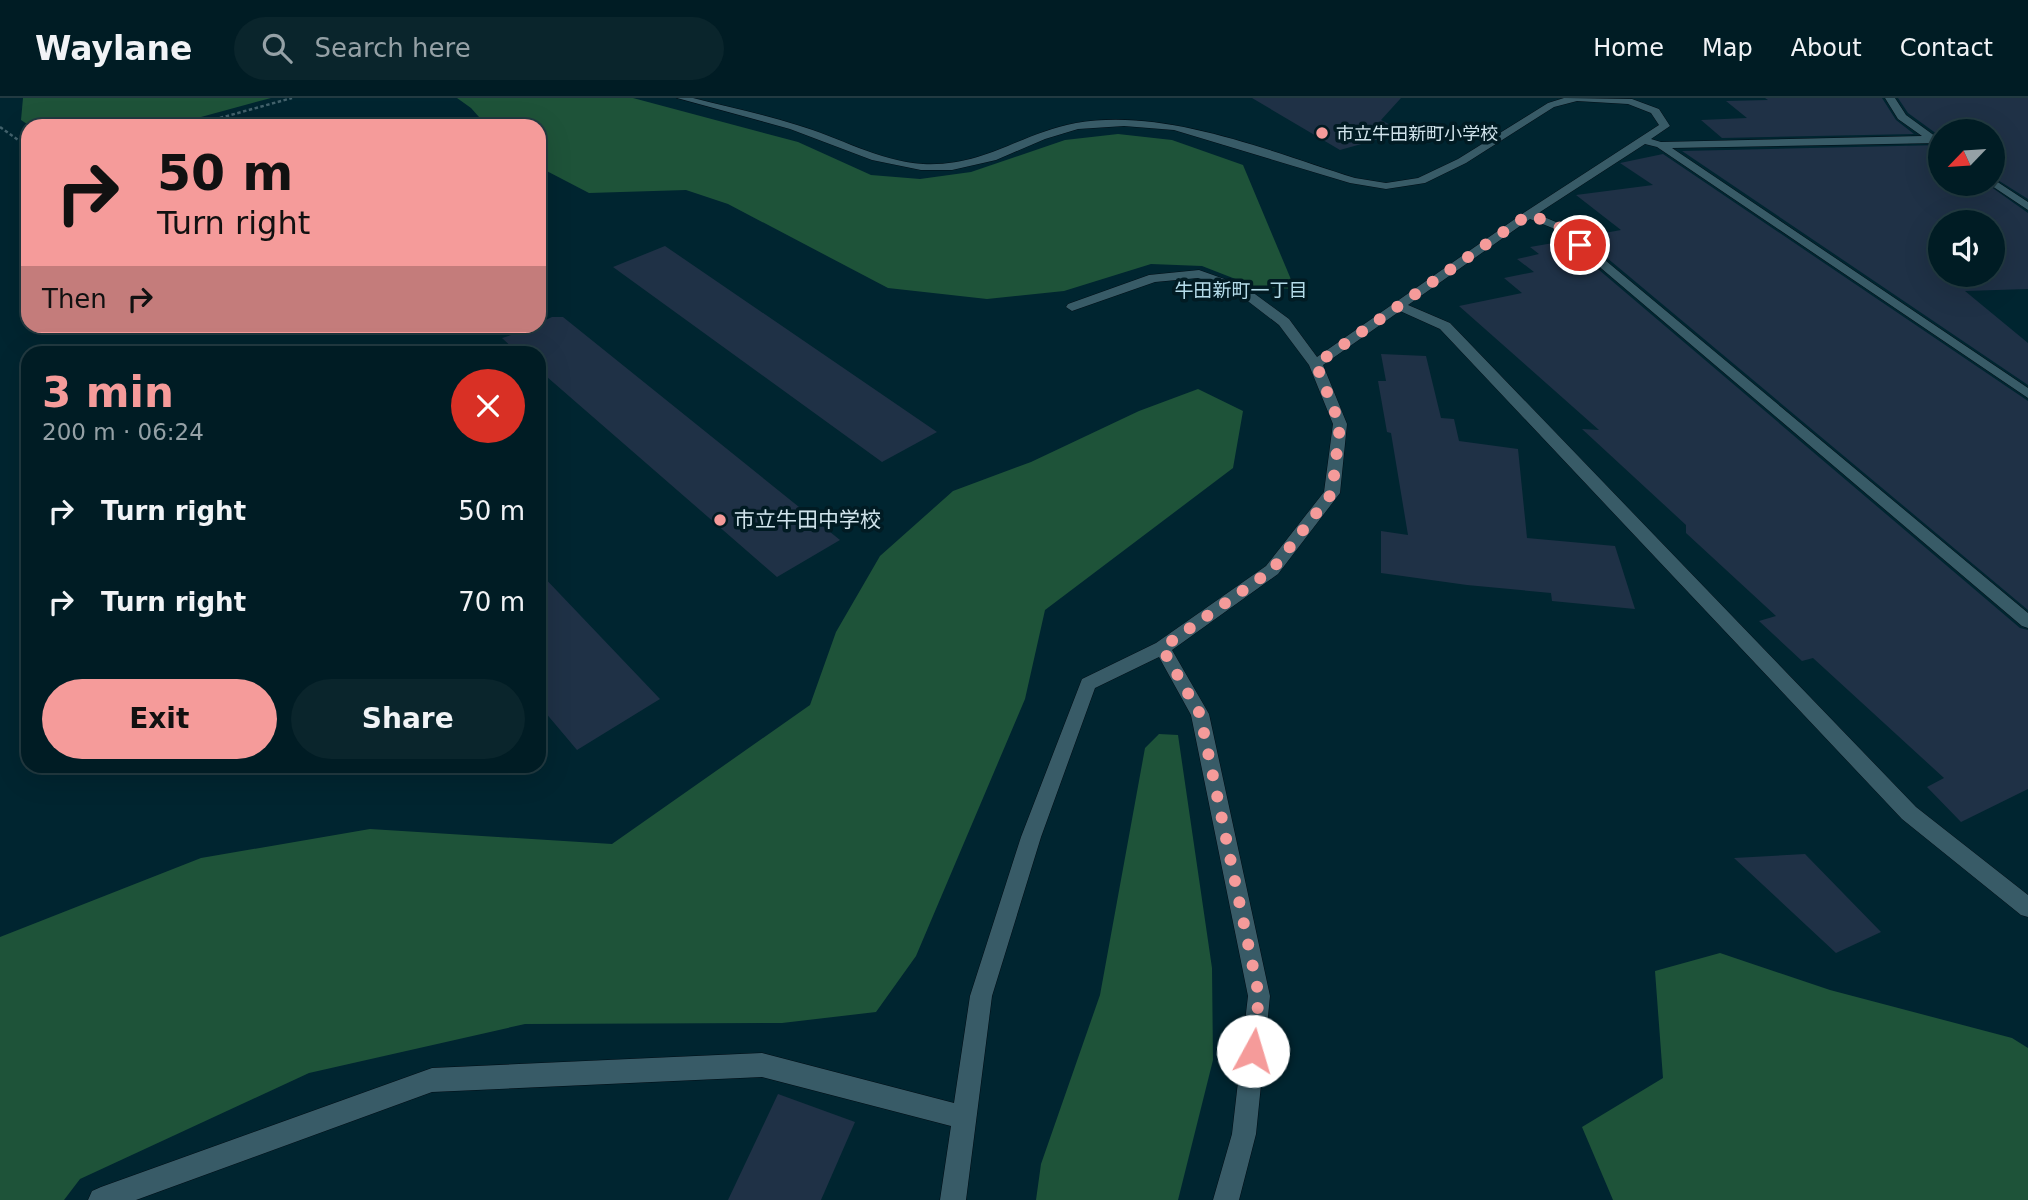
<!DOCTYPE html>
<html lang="en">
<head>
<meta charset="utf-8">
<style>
  :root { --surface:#001c24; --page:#0a252c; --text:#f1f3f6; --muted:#95a1a6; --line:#223a41; --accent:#f59b9a }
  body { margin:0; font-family:"DejaVu Sans","Noto Sans JP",sans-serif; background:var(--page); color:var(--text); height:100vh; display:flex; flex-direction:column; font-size:26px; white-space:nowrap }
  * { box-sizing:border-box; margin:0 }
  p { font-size:23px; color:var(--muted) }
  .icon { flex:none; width:38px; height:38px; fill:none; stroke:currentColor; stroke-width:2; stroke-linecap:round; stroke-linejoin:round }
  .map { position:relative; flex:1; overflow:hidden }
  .details { position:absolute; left:21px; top:248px; width:525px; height:427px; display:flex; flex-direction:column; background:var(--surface); border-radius:21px; box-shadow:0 7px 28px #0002,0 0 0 2px var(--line) }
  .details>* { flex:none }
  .top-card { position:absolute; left:21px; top:21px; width:525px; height:214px; border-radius:21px; box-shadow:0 7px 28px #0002,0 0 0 2px var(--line); background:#f59b9a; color:#111; overflow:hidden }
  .needle { width:46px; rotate:245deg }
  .buttons { position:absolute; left:1928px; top:21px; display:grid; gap:14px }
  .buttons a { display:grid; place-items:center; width:77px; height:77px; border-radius:50%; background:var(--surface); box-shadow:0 7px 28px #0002,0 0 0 2px var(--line); font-size:35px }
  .pin { position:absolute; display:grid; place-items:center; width:60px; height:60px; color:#fff; margin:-30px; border:4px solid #fff; border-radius:50%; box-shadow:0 2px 7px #0007 }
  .me { position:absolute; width:77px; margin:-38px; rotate:6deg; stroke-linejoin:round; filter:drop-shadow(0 0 5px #0008) }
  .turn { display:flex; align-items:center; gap:24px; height:147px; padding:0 21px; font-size:32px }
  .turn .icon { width:91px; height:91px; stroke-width:2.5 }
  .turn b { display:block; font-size:49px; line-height:60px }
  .then { display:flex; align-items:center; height:66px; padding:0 21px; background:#0003; gap:14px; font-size:26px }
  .round { display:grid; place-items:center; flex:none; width:74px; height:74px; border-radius:37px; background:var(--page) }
  .summary { display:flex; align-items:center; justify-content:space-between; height:119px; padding:0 21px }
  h1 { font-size:42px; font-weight:600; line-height:52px; color:var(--accent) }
  .cta { display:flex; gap:14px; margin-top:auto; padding:14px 21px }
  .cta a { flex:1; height:80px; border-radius:42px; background:var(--accent); color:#111; font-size:28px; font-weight:600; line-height:80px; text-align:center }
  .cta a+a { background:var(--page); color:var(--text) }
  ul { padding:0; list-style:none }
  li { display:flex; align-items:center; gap:21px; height:91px; padding:0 21px }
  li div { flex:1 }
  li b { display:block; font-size:26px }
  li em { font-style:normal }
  header { display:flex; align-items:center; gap:42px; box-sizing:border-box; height:98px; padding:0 35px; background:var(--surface); border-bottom:2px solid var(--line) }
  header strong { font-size:33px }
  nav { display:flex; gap:38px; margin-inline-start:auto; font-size:24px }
  .search { width:490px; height:63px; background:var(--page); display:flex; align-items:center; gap:18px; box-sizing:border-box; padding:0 24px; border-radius:38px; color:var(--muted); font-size:26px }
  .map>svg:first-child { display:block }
  .forest { fill:#1e5339 }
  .building { fill:#1f3146; fill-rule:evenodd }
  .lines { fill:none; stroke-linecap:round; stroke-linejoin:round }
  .minor-casing { stroke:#000d15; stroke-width:1 }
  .path { stroke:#42616b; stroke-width:2.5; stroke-dasharray:3.5 2.5; stroke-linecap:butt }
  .minor { fill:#385b67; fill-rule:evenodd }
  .route { stroke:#f59b9a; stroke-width:12; stroke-dasharray:0 21.6 }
  .poi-dot { fill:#f59b9a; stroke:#011b23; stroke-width:2.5 }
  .labels { text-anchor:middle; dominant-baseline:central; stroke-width:7; stroke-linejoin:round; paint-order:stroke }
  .far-poi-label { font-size:18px; fill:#d1e4ec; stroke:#011b23; text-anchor:start }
  .far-neighbourhood-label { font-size:19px; fill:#b5dcea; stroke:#011b23 }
  .poi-label { font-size:21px; fill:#d1e4ec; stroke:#011b23; text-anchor:start }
</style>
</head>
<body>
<header>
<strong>Waylane</strong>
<div class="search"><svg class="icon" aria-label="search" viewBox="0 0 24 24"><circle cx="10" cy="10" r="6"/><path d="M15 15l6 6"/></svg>Search here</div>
<nav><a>Home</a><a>Map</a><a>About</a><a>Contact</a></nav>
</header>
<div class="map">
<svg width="2028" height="1102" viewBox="0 0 2028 1102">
  <rect width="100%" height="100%" fill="#002530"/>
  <path class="forest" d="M 23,0 L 271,0 L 168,28 L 30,28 L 21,22 Z
    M 457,0 L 633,0 L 798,44 L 871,77 L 920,81 L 971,74 L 1065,42 L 1118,36 L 1172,42 L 1243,67 L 1295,191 L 1256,189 L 1202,168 L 1151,166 L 1064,193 L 987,201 L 888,190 L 728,106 L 686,92 L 589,95 L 539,69 L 539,28 L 487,28 L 471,10 Z
    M 1198,291 L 1243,313 L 1233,370 L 1045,512 L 1025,601 L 916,858 L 876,914 L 782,925 L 525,926 L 309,975 L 80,1081 L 64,1102 L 0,1102 L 0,839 L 201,760 L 370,731 L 612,746 L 810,607 L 836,534 L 880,458 L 953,393 L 1031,364 L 1139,313 Z
    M 1159,636 L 1178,637 L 1212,870 L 1213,962 L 1178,1102 L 1036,1102 L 1041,1066 L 1100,897 L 1145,650 Z
    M 1720,855 L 1830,892 L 2012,940 L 2028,950 L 2028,1102 L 1613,1102 L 1582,1029 L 1663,980 L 1655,873 Z"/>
  <path class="building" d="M 1252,0 L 1401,0 L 1381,22 L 1404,34 L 1340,52 Z
    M 1765,0 L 1882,0 L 1896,22 L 1914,36 L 1722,40 L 1701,22 L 1747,20 L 1726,3 L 1768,2 Z
    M 1898,0 L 2028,0 L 2028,101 L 1993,79 L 1993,33 L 1941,33 L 1941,39 L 1908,15 Z
    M 1941,47 L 1941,86 L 1987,86 L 2028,115 L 2028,191 L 1965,193 L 2028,245 L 2028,287 L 1682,53 ZM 1941,124 L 1993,124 L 1993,177 L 1941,177 Z
    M 1663,56 L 2028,303 L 2028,512 L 1582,139 L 1621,132 L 1576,97 L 1653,87 L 1620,65 Z
    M 1565,143 L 2020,530 L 2028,532 L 2028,691 L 1961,724 L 1927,689 L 1944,680 L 1813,560 L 1802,563 L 1759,523 L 1776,518 L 1686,435 L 1686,427 L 1582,331 L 1599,332 L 1459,208 L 1522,195 L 1504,180 L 1534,174 L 1517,161 L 1539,156 L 1530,149 Z
    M 665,148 L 937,334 L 882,364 L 613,169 Z
    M 552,219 L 563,219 L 840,442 L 777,479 L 539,272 L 539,256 L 519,256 L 502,240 L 539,228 L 539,225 Z
    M 1381,256 L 1426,258 L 1441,320 L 1454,321 L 1459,343 L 1518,351 L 1527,440 L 1615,448 L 1635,511 L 1552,503 L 1551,495 L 1467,487 L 1381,475 L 1381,433 L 1408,437 L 1391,335 L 1387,334 L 1378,283 L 1386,283 Z
    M 539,474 L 660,601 L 577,652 L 539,607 Z
    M 1805,756 L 1881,834 L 1836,855 L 1734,760 Z
    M 778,996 L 855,1024 L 821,1102 L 728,1102 Z"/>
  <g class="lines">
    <g class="minor-casing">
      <path id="minor" d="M 677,0 L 693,0 C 728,9 763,16 797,27 C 839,39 878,63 923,66 C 984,69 1021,35 1076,25 C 1165,9 1271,54 1355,80 L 1386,85 L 1418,80 L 1458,61 L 1548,5 L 1564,0 L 1632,1 L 1659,11 L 1670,28 L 1651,41 L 1661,44 L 1922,38 L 1898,21 L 1885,0 L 1895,0 L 1906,17 L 1939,41 L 1939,45 L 1672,50 L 2028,290 L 2028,300 L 1657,49 L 1645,46 L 1537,116 L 1563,127 L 2028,515 L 2028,530 L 2022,528 L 1555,131 L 1530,121 L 1408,207 L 1450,225 L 1916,709 L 2028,797 L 2028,819 L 2021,817 L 1902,721 L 1440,231 L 1400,213 L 1323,267 L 1347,326 L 1340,395 L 1278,476 L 1172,552 L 1209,616 L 1270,898 L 1256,1036 L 1239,1102 L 1213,1102 L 1232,1036 L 1248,898 L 1191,617 L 1159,559 L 1095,590 L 1041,739 L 992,898 L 966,1102 L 940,1102 L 951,1028 L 762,979 L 432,994 L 136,1102 L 88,1102 L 92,1093 L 101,1089 L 432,970 L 762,955 L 954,1005 L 970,898 L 1021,739 L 1082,581 L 1156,545 L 1266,468 L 1324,394 L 1333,326 L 1309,267 L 1279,227 L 1236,194 L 1198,180 L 1155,184 L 1072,213 L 1066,209 L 1068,206 L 1149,177 L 1199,172 L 1244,188 L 1289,221 L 1317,259 L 1525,114 L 1659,27 L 1651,15 L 1628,6 L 1577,3 L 1554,9 L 1466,65 L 1425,85 L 1386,91 L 1350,85 L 1174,32 L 1124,28 L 1078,31 L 1045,41 L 996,62 L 952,72 L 921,72 L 872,62 L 790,31 Z
        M 1993,81 L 2028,104 L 2028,112 L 1989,86 L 1993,86 Z"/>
    </g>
    <path class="path" d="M 191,28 L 292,0
      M 0,29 L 28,49"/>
    <use href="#minor" class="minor"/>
  </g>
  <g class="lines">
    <path class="route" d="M 1253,953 L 1259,898 L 1200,616 L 1162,550 L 1272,472 L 1332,395 L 1340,327 L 1316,266 L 1529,116 L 1559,129 L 1580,147"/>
  </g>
  <g class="poi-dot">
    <circle cx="1322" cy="35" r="7"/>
    <circle cx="720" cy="422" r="7"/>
  </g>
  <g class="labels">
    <g class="far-poi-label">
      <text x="1336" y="35">市立牛田新町小学校</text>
    </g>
    <g class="far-neighbourhood-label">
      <text x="1241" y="192">牛田新町一丁目</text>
    </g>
    <g class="poi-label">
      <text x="734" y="422">市立牛田中学校</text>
    </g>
  </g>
</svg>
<div class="buttons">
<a><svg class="needle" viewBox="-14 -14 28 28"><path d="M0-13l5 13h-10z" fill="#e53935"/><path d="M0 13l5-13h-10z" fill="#95a1a6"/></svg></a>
<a><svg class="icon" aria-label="sound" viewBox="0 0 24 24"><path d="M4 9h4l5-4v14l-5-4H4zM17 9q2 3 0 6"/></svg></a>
</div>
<div class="pin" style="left:1580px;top:147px;background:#d93025"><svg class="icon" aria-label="arrive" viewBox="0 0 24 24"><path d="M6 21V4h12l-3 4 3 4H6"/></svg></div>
<svg class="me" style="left:1253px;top:953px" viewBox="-20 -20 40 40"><circle r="19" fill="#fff"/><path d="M0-13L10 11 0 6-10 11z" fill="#f59b9a"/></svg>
<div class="top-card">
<div class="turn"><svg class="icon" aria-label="right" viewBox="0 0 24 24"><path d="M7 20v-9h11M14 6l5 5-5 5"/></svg><div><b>50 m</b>Turn right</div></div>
<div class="then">Then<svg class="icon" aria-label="right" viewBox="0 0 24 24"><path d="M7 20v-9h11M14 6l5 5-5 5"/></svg></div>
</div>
<section class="details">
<div class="summary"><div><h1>3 min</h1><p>200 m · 06:24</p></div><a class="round" style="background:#d93025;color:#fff"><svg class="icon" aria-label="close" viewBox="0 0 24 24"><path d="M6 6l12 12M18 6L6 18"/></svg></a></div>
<ul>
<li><svg class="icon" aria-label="right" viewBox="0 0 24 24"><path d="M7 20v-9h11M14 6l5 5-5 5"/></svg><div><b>Turn right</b></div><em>50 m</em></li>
<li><svg class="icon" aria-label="right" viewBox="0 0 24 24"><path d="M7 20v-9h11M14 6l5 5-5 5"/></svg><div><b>Turn right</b></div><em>70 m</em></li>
</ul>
<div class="cta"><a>Exit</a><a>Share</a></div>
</section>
</div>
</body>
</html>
